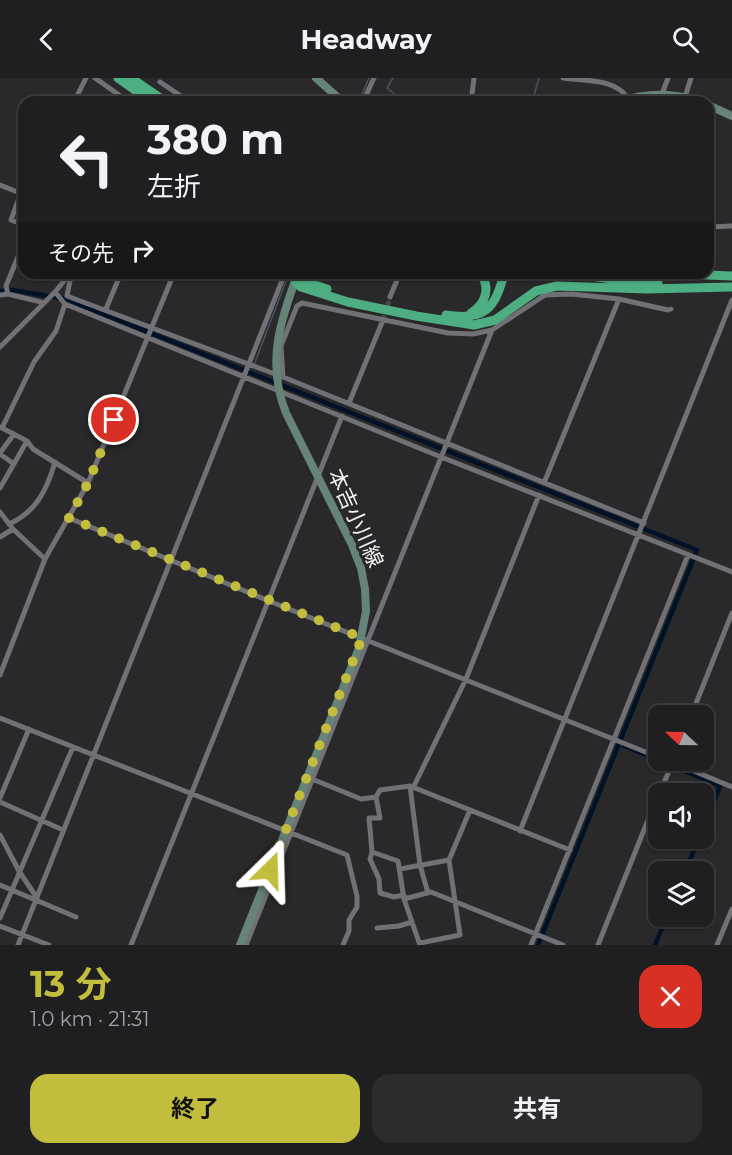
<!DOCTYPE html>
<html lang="ja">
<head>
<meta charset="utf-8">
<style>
  :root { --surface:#1f1e20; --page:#2c2b2d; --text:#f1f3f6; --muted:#a1a2a5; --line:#3c3c3e; --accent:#c3bd3e }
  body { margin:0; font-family:Montserrat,"Noto Sans JP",sans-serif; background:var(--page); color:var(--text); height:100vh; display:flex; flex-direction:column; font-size:22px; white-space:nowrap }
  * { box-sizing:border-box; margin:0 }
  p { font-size:20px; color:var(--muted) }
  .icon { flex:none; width:33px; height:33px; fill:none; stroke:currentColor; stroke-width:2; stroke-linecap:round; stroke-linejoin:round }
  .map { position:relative; height:867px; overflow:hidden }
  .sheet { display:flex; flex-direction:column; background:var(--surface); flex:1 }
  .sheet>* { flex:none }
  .hud { position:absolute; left:18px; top:18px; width:696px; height:183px; border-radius:18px; box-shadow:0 2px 4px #0004,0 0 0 2px var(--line); background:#1f1e20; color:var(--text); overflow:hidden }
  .needle { width:39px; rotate:292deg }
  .controls { position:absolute; left:648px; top:627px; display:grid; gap:12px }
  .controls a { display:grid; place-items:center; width:66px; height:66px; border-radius:12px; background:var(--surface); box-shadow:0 2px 4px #0004,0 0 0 2px var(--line); font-size:30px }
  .pin { position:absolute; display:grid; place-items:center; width:51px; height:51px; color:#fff; margin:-26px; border:3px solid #fff; border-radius:50%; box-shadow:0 2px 6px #0007 }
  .me { position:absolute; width:66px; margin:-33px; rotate:22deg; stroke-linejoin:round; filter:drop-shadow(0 0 4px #0008) }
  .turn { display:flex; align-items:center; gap:21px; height:126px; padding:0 30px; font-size:27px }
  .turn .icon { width:78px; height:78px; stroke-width:2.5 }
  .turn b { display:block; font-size:42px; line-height:51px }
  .then { display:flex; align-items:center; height:57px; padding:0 30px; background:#0003; gap:12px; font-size:22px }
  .round { display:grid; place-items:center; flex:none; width:63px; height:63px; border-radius:18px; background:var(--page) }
  .summary { display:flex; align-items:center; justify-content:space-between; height:102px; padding:0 30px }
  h1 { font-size:36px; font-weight:700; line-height:45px; color:var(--accent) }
  .action { display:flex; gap:12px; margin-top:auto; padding:12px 30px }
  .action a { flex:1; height:69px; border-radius:18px; background:var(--accent); color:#111; font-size:24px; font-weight:700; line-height:69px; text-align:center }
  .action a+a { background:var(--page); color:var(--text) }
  header { display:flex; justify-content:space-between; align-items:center; height:78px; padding:0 30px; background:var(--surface); font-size:27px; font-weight:700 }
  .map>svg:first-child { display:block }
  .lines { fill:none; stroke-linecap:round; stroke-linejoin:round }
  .stream { stroke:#495564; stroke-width:1.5 }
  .canal { stroke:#001227; stroke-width:4.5 }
  .minor-tunnel { stroke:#474649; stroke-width:5; stroke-dasharray:5 2.5; stroke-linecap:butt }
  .minor { stroke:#717074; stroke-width:5 }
  .secondary { stroke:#668378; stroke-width:8 }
  .motorway { stroke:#4dae81; stroke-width:9 }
  .route { stroke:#c3bd3e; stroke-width:10; stroke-dasharray:0 18 }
  .labels { text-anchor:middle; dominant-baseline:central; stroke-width:6; stroke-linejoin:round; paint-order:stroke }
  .street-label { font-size:21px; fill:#f2f1f3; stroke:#29282b }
</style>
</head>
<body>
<header><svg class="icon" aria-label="back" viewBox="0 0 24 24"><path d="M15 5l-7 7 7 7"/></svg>Headway<svg class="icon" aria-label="search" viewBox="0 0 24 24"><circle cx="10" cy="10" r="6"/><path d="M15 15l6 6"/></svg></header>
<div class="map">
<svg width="732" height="867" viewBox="0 0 732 867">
  <rect width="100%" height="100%" fill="#29282b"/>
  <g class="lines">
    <path class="stream" d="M 393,0 L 387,10 L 405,24
      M 359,24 L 369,0
      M 431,24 L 433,17
      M 532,24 L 539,0
      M 254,287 L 289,195"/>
    <path class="canal" d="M 0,213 L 13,212 L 65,221 L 697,472 L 538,867
      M 624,668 L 658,682
      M 659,682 L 720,708 L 704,749
      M 685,794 L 699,760
      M 655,867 L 667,838"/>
    <path class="minor-tunnel" d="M 383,242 L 390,219"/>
    <path class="minor" d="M 95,0 L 129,24
      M 563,0 C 583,3 617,0 628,21
      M 160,4 L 190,24
      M 662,16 L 668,0
      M 685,19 L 691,0
      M 74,24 L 86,0
      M 363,24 L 374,0
      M 471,24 L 474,0
      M 24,106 L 11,142 L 24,147
      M 0,107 L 20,115
      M 708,149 L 732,148
      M 69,198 L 70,203 L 67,218 L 283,299 L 644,445
      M 55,214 L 65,226 L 441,379 L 732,494
      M 8,216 L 6,208 L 24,164
      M 0,217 L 8,216 L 41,224
      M 390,219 L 400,195
      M 106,231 L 121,195
      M 0,269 L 55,214 L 69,197
      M 283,299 L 281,268 L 297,228 L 302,225 L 448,255 L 473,256 L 492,252 L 545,217 L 571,216 L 619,221 L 668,232 L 671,231
      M 349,325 L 383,242
      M 0,349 L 27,363 L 33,371 L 88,405
      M 2,350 L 34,284 L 56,253 L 65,226
      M 0,375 L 14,356
      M 0,376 L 14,386
      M 544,405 L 619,221
      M 0,410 L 27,363
      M 0,434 L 13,451 L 45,481
      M 69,440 L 269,523 L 658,679
      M 9,446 C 36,434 47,412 55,384
      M 0,459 L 13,451
      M 0,597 L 45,481 L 88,405 L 174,195
      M 691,638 L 732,535
      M 0,640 L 347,777 L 357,818 L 357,829 L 349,842 L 349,853 L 343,867
      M 667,682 L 732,709
      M 312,701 L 361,721 L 376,719 L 380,712 L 410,708 L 570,772
      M 410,708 L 420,787 L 428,815
      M 413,710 L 466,601 L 539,417
      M 659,716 L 673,684
      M 376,719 L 380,740 L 369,740 L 372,774 L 398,783 L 404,821 L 420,867
      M 0,720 L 29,651
      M 0,724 L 63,752
      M 520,753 L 732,222
      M 0,757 L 19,793 L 37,820
      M 372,774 L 370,781 L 379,801 L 380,815 L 394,819 L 404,817
      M 400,791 L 449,782
      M 0,807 L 76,839
      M 404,821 L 431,814 L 563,867
      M 0,840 L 73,669
      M 0,848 L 49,867
      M 377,850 L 399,848 L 412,844
      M 420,865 L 460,857 L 449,782 L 470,732
      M 18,867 L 285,195
      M 131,867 L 342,338
      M 246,867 L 492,252
      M 531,867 L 688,477
      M 598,867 L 658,717
      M 717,867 L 732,831"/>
    <path class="secondary" d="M 316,0 L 343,24
      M 618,24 C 645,15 673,14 700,24
      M 708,27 L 732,38
      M 240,867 L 359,570 L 366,533 L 365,511 L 361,490 L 352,467 L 286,335 C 266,285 280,243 298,195"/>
    <path class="motorway" d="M 118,0 L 152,24
      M 131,0 L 166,24
      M 571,195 L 618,202 L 658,205
      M 655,195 L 732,198
      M 295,203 L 301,209 L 348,224 L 416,238 L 474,247 L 495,242 L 536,213 L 557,208 L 647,211 L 732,209
      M 295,203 L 303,203 L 327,211
      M 471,235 C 486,226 491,209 480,195
      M 446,237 C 484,243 496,231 504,195"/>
  </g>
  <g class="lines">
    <path class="route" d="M 114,342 L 88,405 L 69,440 L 362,560 L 270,792"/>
  </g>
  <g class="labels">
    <g class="street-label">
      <text transform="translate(356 440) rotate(66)">本吉小川線</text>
    </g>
  </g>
</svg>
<div class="controls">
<a><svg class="needle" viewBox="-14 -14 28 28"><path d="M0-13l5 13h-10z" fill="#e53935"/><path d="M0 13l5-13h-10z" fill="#a1a2a5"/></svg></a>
<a><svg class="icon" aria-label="sound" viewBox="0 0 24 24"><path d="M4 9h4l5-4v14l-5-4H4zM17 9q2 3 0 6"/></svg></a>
<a><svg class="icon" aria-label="layers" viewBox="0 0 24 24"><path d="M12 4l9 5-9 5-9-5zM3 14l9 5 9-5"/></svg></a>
</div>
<div class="pin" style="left:114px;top:342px;background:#d93025"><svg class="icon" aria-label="arrive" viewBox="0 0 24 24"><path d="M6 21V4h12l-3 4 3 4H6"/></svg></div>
<svg class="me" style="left:270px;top:792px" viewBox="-20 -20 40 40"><path d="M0-17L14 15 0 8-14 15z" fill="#c3bd3e" stroke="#fff" stroke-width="4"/></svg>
<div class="hud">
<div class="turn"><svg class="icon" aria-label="left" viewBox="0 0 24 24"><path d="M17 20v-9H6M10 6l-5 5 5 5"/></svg><div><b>380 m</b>左折</div></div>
<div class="then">その先<svg class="icon" aria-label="right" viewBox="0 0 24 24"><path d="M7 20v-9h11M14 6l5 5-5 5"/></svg></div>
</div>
</div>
<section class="sheet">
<div class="summary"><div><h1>13 分</h1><p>1.0 km · 21:31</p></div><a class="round" style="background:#d93025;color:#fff"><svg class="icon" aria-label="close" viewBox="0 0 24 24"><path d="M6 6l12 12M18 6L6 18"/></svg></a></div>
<div class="action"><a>終了</a><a>共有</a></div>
</section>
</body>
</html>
